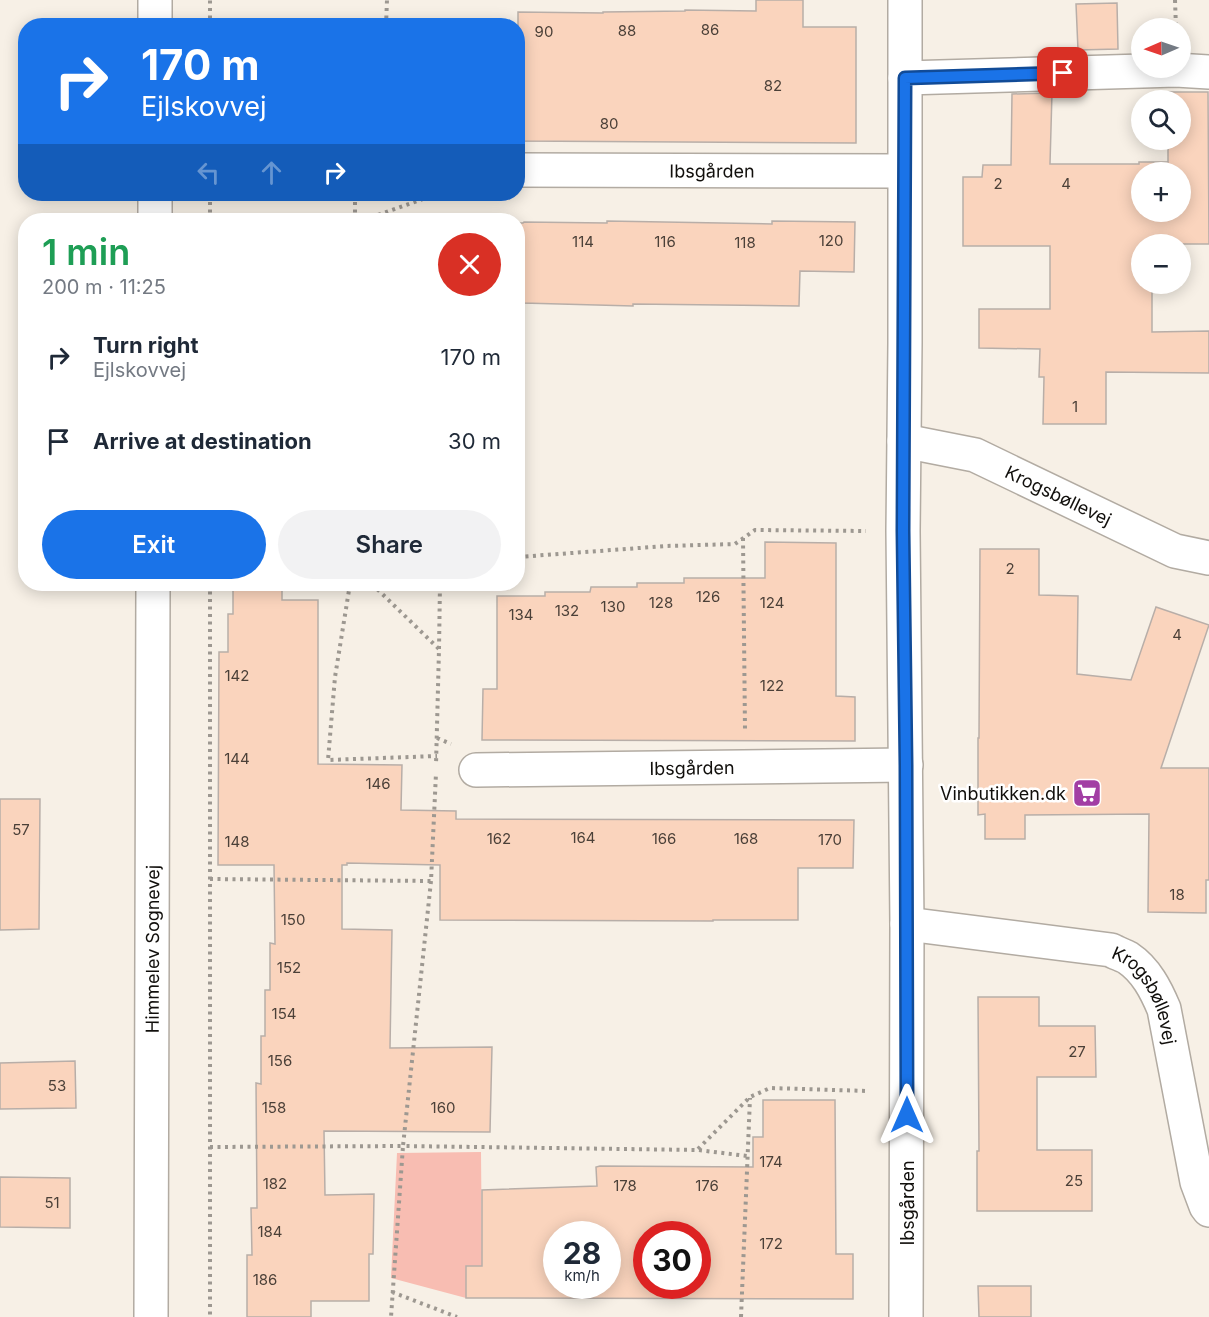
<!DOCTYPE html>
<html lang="en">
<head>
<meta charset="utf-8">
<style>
  :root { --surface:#fff; --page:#f2f2f3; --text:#1f2937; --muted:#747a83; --accent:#1a73e8 }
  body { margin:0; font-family:Inter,sans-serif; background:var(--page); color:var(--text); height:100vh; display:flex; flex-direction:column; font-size:22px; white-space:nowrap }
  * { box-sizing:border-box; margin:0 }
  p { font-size:20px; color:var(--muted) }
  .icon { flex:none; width:33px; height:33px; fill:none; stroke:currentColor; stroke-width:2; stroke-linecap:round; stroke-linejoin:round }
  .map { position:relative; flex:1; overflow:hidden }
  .panel { position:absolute; left:18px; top:213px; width:507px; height:378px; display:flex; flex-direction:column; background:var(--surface); border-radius:24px; box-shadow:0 3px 15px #0003 }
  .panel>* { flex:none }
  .banner { position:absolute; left:18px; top:18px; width:507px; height:183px; border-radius:24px; box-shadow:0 3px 15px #0003; background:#1a73e8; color:#fff; overflow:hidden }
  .needle { width:39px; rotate:268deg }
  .fabs { position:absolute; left:1131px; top:18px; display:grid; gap:12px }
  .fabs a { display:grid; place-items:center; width:60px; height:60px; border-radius:50%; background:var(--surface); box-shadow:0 3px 15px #0003; font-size:30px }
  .speed { position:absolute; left:543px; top:1221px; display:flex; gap:12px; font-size:30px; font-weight:700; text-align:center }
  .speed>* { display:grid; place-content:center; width:78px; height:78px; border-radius:50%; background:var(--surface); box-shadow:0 3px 15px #0003; line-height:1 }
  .speed small { font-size:15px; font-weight:400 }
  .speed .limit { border:9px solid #d22; background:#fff; color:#111 }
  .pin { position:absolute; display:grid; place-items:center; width:51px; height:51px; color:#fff; margin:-26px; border-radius:12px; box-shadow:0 3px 9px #0006 }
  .me { position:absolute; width:66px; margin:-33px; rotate:0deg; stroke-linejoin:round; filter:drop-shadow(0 0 4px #0008) }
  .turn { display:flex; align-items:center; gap:21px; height:126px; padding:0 24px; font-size:27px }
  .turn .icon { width:78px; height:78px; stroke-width:2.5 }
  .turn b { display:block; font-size:42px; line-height:51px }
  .lanes { display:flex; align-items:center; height:57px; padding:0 24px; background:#0003; justify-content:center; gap:30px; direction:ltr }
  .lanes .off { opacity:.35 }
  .round { display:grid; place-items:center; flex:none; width:63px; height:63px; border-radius:32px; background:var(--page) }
  .summary { display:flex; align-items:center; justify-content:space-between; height:102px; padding:0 24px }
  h1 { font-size:36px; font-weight:600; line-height:45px; color:#1e9e55 }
  .cta { display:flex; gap:12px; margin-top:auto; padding:12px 24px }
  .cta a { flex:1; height:69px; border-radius:36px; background:var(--accent); color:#fff; font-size:24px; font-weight:600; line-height:69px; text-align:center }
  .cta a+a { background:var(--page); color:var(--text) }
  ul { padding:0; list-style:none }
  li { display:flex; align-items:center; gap:18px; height:84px; padding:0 24px }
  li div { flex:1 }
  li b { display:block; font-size:22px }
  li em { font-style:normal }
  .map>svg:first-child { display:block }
  .green { fill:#f8bdb2 }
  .building { fill:#fad4bd; stroke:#b8aea8; stroke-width:1.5; fill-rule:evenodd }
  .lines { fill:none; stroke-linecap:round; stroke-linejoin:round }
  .minor-casing { stroke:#b2aba2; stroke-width:36 }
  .path { stroke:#9d9891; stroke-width:4; stroke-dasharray:3 4.5; stroke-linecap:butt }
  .minor { stroke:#fff; stroke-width:33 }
  .route-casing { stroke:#114b97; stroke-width:15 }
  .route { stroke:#1a73e8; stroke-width:10 }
  .labels { text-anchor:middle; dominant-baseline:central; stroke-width:5; stroke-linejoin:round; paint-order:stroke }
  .number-label { font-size:15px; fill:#4b4038 }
  .street-label { font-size:18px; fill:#110f0c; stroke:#fff }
  .poi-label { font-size:18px; fill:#110f0c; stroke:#fff; text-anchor:end }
</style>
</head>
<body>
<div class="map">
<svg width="1209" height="1317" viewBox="0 0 1209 1317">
  <rect width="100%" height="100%" fill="#f7f0e6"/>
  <path class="green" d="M 481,1152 L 482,1266 L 466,1266 L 466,1298 L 391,1278 L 397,1153 Z"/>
  <path class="building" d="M 756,0 L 803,0 L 803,27 L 856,27 L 856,143 L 518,141 L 518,12 L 603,13 L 603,12 L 685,11 L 685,10 L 756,11 Z
    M 1117,3 L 1118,49 L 1078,50 L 1076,4 Z
    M 1168,92 L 1208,92 L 1209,244 L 1142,244 L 1142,284 L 1152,284 L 1152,332 L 1209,331 L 1209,373 L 1106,372 L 1106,424 L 1043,424 L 1044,377 L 1039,377 L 1040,349 L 979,348 L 979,309 L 1050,309 L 1050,246 L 963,246 L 963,177 L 982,177 L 983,165 L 1011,165 L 1012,94 L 1052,93 L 1050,164 L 1139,164 L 1139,162 L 1168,162 L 1168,140 L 1180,140 L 1180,100 L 1168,100 ZM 1142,172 L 1180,172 L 1180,212 L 1142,212 Z
    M 607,221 L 772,224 L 772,221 L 855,222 L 854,272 L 800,271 L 799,306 L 633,304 L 633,306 L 523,303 L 523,271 L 518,271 L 518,223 L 523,223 L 524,222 L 607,223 Z
    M 765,542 L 836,543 L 836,696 L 855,697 L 855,741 L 482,740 L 483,689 L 497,689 L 497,596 L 545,596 L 545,592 L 590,592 L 591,587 L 637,587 L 637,583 L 684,583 L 684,578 L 765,578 Z
    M 980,549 L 1039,549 L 1039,595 L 1078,596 L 1077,674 L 1131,680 L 1156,607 L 1209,625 L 1161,768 L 1209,768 L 1209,880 L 1206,880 L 1206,913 L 1148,912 L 1149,814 L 1025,815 L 1025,839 L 985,839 L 985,814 L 978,815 L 978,738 L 979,738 Z
    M 233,584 L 282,584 L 282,600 L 318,600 L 318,764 L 402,765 L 401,810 L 456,811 L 456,819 L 854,820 L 853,868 L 798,868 L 798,920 L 713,920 L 713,921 L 440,920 L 440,865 L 347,863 L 347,865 L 342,865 L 342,929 L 392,930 L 390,1048 L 492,1047 L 490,1132 L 324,1131 L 325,1195 L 374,1194 L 373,1254 L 369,1254 L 369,1301 L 311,1301 L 311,1317 L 247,1317 L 247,1255 L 252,1255 L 251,1208 L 257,1208 L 256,1083 L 261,1084 L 261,1036 L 265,1036 L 265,990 L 270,990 L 270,943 L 275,944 L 274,865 L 218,865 L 219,652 L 228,652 L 228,614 L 233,614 Z
    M 0,799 L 40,799 L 39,929 L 0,930 Z
    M 978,997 L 1039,997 L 1039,1026 L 1095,1026 L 1096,1077 L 1037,1077 L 1037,1150 L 1092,1150 L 1092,1211 L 977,1211 L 977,1151 L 979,1151 Z
    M 75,1061 L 76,1108 L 0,1109 L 0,1063 Z
    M 763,1100 L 835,1100 L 836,1254 L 853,1254 L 853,1299 L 466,1298 L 466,1266 L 482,1266 L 482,1190 L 597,1186 L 596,1167 L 600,1166 L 753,1167 L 753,1137 L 763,1137 ZM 556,1234 L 608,1234 L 608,1286 L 556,1286 ZM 646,1234 L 698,1234 L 698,1286 L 646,1286 Z
    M 0,1177 L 70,1178 L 70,1228 L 0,1227 Z
    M 978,1286 L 1031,1286 L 1031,1317 L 979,1317 Z"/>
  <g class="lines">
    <g class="minor-casing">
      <g id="minor">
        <path d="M 905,0 L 905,343 L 903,531 L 907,924 L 906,1317"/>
        <path d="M 155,26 L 155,0"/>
        <path d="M 905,78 L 1176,70 L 1209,72"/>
        <path id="s1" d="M 518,170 L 904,171"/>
        <path d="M 155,220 L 155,194"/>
        <path id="s2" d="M 904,441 L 975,455 L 1175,551 L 1209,558"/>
        <path id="s3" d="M 476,770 L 906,765"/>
        <path id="s4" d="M 907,924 L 1111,950 C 1116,953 1123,955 1128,958 C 1146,970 1156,990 1164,1009 L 1197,1182 L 1206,1206 L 1209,1210"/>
        <path id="s5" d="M 151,1317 L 153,584"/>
      </g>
    </g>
    <path class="path" d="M 1175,0 L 1176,28
      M 210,26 L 210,0
      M 386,26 L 387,0
      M 210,220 L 210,194
      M 355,220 L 355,194
      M 364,220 L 437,194
      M 743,538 L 745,730
      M 518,557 L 666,546 L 735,544 L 755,530 L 866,531
      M 210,584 L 210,1317
      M 350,584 L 335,677 L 328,760 L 437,756
      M 372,584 L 439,649 L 436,765
      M 439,649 L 440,584
      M 437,738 L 451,744
      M 210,879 L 431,881 L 436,773
      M 431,881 L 403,1146 L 698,1150 L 747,1156
      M 210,1147 L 403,1146 L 391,1317
      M 698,1149 L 750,1097 L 770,1088 L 868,1091
      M 392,1292 L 457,1317
      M 741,1317 L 750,1098"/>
    <use href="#minor" class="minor"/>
  </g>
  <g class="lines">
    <g class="route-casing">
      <path id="route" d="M 907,1115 L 906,765 L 903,531 L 905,78 L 1063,73"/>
    </g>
    <use href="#route" class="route"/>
  </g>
  <defs>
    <g id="supermarket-square" transform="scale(1.5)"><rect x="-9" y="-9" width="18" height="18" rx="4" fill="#a23ea4" stroke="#fff"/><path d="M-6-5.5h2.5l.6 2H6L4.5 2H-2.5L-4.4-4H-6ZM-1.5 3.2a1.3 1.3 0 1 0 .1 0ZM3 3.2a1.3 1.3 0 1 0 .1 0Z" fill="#fff"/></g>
  </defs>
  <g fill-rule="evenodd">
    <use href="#supermarket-square" x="1087" y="793"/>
  </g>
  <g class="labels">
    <g class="number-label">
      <text x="710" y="29">86</text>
      <text x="627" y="30">88</text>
      <text x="544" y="31">90</text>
      <text x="773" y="85">82</text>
      <text x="609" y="123">80</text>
      <text x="998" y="183">2</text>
      <text x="1066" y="183">4</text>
      <text x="831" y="240">120</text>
      <text x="583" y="241">114</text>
      <text x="665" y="241">116</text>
      <text x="745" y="242">118</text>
      <text x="1075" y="406">1</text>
      <text x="1010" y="568">2</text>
      <text x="708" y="596">126</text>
      <text x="661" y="602">128</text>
      <text x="772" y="602">124</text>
      <text x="613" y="606">130</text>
      <text x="567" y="610">132</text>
      <text x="521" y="614">134</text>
      <text x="1177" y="634">4</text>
      <text x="237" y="675">142</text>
      <text x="772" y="685">122</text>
      <text x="237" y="758">144</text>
      <text x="378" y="783">146</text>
      <text x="21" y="829">57</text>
      <text x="583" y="837">164</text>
      <text x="499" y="838">162</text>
      <text x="664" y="838">166</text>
      <text x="746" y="838">168</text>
      <text x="830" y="839">170</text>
      <text x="237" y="841">148</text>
      <text x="1177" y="894">18</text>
      <text x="293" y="919">150</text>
      <text x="289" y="967">152</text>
      <text x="284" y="1013">154</text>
      <text x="1077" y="1051">27</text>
      <text x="280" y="1060">156</text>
      <text x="57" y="1085">53</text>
      <text x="274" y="1107">158</text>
      <text x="443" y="1107">160</text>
      <text x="771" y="1161">174</text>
      <text x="1074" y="1180">25</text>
      <text x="275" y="1183">182</text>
      <text x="625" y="1185">178</text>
      <text x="707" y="1185">176</text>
      <text x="52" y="1202">51</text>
      <text x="270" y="1231">184</text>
      <text x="771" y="1243">172</text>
      <text x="265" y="1279">186</text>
    </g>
    <g class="street-label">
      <text stroke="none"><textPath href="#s1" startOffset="194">Ibsgården</textPath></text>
      <text stroke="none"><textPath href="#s2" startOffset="165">Krogsbøllevej</textPath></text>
      <text stroke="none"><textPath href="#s3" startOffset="216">Ibsgården</textPath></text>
      <text stroke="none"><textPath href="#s5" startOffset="368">Himmelev Sognevej</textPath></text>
      <text stroke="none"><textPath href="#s4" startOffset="266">Krogsbøllevej</textPath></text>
      <text transform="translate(907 1203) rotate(-90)">Ibsgården</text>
    </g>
    <g class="poi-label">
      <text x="1066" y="793">Vinbutikken.dk</text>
    </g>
  </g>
</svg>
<div class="fabs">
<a><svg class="needle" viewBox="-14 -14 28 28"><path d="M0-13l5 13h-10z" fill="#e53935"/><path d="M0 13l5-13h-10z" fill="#747a83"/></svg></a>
<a><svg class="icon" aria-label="search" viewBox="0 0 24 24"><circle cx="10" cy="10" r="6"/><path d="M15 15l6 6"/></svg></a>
<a>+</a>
<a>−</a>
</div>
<div class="speed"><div>28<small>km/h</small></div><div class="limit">30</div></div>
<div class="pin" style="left:1063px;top:73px;background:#d93025"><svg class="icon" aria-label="arrive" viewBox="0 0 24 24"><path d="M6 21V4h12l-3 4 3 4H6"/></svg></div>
<svg class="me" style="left:907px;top:1115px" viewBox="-20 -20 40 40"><path d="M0-17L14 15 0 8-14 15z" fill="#1a73e8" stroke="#fff" stroke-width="4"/></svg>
<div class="banner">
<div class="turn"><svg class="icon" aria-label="right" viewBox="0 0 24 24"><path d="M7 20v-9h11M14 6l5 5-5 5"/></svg><div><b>170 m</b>Ejlskovvej</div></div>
<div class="lanes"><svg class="icon off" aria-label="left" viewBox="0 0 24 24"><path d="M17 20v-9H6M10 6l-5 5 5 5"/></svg><svg class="icon off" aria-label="ahead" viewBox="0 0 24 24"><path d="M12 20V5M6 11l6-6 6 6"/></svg><svg class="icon" aria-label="right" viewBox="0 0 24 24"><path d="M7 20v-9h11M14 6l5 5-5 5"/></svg></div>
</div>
<section class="panel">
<div class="summary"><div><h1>1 min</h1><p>200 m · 11:25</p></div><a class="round" style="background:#d93025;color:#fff"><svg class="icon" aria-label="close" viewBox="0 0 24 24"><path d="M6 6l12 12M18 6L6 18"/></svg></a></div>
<ul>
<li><svg class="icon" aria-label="right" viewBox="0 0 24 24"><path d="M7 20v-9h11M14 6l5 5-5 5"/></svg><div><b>Turn right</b><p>Ejlskovvej</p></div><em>170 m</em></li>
<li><svg class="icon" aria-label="arrive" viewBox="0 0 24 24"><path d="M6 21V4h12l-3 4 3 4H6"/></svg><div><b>Arrive at destination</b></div><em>30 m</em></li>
</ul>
<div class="cta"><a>Exit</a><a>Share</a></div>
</section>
</div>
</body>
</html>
